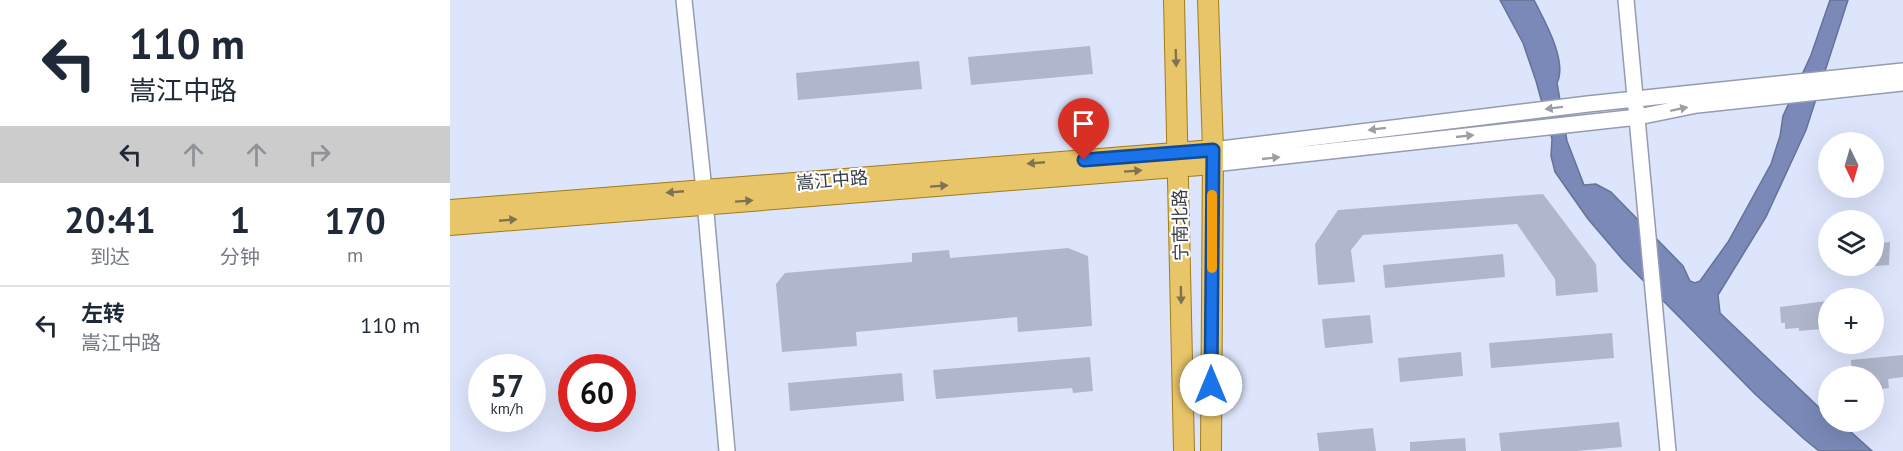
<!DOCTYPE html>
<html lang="zh">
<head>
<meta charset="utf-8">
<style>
  :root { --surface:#fff; --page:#f6f6f7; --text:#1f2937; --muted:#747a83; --line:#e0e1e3 }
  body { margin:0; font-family:"PT Sans","Noto Sans SC",sans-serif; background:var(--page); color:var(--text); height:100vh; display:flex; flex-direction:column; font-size:22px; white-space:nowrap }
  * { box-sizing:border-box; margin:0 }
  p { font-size:20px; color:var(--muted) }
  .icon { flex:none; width:33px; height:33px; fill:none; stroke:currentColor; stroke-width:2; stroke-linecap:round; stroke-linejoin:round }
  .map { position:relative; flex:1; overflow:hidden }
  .sheet { display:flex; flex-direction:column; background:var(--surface); width:450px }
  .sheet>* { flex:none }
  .banner { background:#fff; color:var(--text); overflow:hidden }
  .needle { width:39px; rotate:175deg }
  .tools { position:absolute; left:1368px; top:132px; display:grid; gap:12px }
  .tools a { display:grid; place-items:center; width:66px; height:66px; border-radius:50%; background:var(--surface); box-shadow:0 6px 24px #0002; font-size:30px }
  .speed { position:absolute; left:18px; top:354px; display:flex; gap:12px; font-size:30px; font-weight:700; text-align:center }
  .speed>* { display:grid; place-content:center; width:78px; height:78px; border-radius:50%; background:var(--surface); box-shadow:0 6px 24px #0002; line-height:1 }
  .speed small { font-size:15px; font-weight:400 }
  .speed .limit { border:9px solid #d22; background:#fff; color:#111 }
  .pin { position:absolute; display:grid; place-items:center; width:51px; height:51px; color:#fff; margin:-62px -26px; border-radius:50% 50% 50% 0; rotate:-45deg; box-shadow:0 0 6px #0007 }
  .pin .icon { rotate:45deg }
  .me { position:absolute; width:66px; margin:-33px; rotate:0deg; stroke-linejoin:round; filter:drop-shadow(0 0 4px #0008) }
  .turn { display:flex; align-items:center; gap:21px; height:126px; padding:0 30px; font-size:27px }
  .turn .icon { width:78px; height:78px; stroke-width:2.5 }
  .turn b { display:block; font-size:42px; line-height:51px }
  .lanes { display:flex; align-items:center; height:57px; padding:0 30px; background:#0003; justify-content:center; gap:30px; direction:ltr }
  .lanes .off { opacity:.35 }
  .eta { display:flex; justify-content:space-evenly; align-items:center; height:102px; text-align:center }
  .eta b { font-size:36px; font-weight:700; line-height:42px }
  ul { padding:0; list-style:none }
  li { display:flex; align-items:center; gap:18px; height:78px; padding:0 30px; border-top:2px solid var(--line) }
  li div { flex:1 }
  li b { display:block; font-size:22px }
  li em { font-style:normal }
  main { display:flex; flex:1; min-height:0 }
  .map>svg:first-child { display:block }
  .water { fill:#7a89b8; stroke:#667296; stroke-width:1.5 }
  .building { fill:#b0b7cc }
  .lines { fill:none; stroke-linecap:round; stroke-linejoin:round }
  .minor-casing { stroke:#959cb1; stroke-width:18 }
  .major-casing { stroke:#a07c1b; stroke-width:22 }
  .minor { stroke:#fff; stroke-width:15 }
  .major { stroke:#e8c568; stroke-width:20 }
  .oneway { fill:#7f7353 }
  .oneway2 { fill:#9c9ea2 }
  .route-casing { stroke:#114b97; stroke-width:15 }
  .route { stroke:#1a73e8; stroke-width:10 }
  .slow { stroke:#f59e0b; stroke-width:10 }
  .labels { text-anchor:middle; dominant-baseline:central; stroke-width:4.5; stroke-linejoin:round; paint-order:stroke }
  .street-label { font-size:18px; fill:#393c45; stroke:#fff }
</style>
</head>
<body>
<main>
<section class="sheet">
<div class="banner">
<div class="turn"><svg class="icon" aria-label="left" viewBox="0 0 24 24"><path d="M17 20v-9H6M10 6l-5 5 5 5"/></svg><div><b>110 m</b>嵩江中路</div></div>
<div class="lanes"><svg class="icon" aria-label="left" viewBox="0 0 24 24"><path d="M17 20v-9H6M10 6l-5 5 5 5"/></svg><svg class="icon off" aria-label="ahead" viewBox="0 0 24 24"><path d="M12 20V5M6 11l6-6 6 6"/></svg><svg class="icon off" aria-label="ahead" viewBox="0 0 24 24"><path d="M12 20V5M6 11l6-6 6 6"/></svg><svg class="icon off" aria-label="right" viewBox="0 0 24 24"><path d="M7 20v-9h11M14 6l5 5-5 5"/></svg></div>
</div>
<div class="eta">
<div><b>20:41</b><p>到达</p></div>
<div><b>1</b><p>分钟</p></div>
<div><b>170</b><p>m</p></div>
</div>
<ul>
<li><svg class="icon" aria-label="left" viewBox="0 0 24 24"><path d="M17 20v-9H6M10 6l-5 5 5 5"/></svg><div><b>左转</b><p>嵩江中路</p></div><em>110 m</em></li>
</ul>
</section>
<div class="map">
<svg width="1453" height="451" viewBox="0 0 1453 451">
  <rect width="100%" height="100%" fill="#dde5fc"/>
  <path class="water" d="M 1050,0 L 1084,0 C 1094,20 1118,61 1107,83 L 1117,141 L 1134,185 L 1146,184 L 1161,192 L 1233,266 L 1240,281 L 1245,283 L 1250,281 L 1278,242 L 1321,164 L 1330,136 L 1333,116 L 1361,55 L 1380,0 L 1398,0 L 1356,130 L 1316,217 L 1268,295 L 1270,313 L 1378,416 L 1378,422 L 1400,422 L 1401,432 L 1422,451 L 1369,451 L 1353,438 L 1305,394 L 1173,260 L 1138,219 L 1105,172 L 1101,156 L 1102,139 L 1086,81 L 1073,43 Z"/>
  <path class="building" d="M 640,46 L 643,74 L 521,85 L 518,57 Z
    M 469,61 L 472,89 L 348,100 L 346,73 Z
    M 1093,194 L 1146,264 L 1148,292 L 1106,296 L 1105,279 L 1067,224 L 913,235 L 901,250 L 905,282 L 868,285 L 865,244 L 888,210 Z
    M 1440,242 L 1439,265 L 1424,266 L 1424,244 Z
    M 618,248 L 638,256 L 642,326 L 568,332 L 567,317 L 406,332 L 407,346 L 332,352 L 326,284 L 335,273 L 462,262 L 462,253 L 499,250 L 500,258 Z
    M 1053,254 L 1055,277 L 935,288 L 933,265 Z
    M 1377,301 L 1378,325 L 1370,326 L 1371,329 L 1349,331 L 1349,328 L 1335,329 L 1335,323 L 1331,323 L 1330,307 Z
    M 920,315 L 923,343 L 875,348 L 872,319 Z
    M 1162,333 L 1164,358 L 1041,368 L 1039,343 Z
    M 1011,352 L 1013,376 L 950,382 L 948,358 Z
    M 1453,355 L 1453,377 L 1438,379 L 1439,388 L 1424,390 L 1424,376 L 1402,376 L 1401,360 Z
    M 640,357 L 643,391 L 623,393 L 622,388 L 486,399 L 483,370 Z
    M 452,373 L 454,401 L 340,411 L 338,383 Z
    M 1169,422 L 1172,447 L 1126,451 L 1051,451 L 1049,433 Z
    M 923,428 L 926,451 L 869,451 L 867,433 Z
    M 1015,438 L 1016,451 L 960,451 L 960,442 Z"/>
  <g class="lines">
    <g class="minor-casing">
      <path id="minor" d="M 234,0 L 254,190 L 277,451
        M 1176,0 L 1218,451
        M 763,150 L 1138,104 L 1453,71
        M 763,164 L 1188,117 L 1247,105 L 1453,83"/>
    </g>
    <g class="major-casing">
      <path id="major" d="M 724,0 L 734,451
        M 758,0 L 763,150 L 761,451
        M 0,210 L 763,150
        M 0,225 L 763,164"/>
    </g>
    <use href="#minor" class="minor"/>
    <use href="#major" class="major"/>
  </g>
  <defs><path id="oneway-solid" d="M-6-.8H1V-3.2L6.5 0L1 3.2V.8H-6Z" transform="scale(1.5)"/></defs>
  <g class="oneway">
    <use href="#oneway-solid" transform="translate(726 58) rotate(88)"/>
    <use href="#oneway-solid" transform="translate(586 163) rotate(175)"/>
    <use href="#oneway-solid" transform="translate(683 171) rotate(-4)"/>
    <use href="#oneway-solid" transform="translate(489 186) rotate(-4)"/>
    <use href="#oneway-solid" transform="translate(225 192) rotate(175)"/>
    <use href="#oneway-solid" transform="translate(294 201) rotate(-4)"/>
    <use href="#oneway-solid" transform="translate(58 220) rotate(-5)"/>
    <use href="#oneway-solid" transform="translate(731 295) rotate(89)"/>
  </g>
  <g class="oneway2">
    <use href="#oneway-solid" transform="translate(1104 108) rotate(173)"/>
    <use href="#oneway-solid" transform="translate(1229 109) rotate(-12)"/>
    <use href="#oneway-solid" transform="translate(927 129) rotate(173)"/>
    <use href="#oneway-solid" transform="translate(1015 136) rotate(-6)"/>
    <use href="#oneway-solid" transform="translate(821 158) rotate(-6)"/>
  </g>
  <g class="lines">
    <g class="route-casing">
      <path id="route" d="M 634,160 L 763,150 L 761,385"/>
    </g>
    <use href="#route" class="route"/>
    <path class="slow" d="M 762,268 L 762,195"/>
  </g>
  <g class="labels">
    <g class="street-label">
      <text transform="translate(382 180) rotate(-5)">嵩江中路</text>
      <text transform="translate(730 225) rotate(-91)">宁南北路</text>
    </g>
  </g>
</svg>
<div class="tools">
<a><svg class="needle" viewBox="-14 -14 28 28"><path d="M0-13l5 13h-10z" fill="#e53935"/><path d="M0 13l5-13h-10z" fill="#747a83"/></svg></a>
<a><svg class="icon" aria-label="layers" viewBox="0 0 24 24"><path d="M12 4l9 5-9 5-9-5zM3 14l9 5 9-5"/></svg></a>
<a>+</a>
<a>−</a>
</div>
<div class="speed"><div>57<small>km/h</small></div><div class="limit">60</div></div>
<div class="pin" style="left:634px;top:160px;background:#d93025"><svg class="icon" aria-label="arrive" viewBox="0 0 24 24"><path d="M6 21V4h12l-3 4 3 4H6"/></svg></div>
<svg class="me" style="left:761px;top:385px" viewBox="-20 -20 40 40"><circle r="19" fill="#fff"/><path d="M0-13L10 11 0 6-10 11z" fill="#1a73e8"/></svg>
</div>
</main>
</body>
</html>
